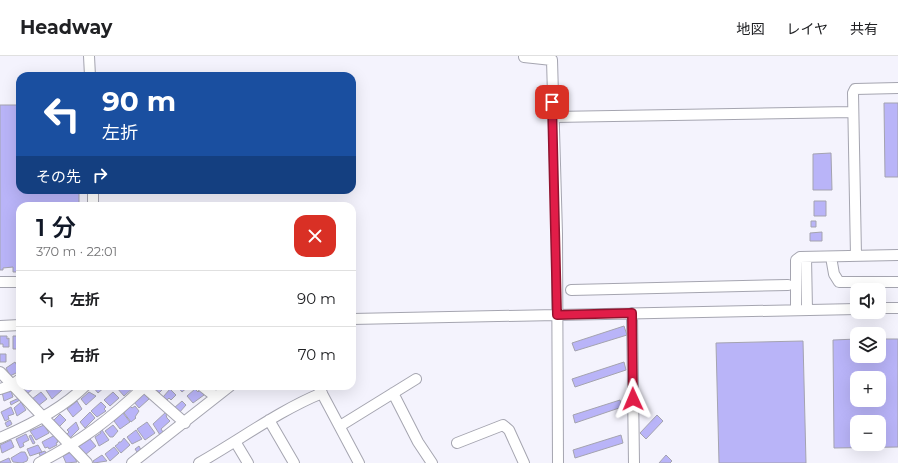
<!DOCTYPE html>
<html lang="ja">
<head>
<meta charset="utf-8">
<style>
  :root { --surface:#fff; --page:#f6f6f6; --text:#202124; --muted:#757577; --line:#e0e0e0; --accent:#111827 }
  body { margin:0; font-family:Montserrat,"Noto Sans JP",sans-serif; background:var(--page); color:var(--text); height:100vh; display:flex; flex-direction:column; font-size:15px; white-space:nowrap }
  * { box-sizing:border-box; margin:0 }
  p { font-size:13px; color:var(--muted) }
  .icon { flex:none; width:22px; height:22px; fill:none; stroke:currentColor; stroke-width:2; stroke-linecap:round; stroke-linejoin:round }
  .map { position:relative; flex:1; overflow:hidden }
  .details { position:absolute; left:16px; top:146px; width:340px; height:188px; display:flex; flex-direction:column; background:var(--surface); border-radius:12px; box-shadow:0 4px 16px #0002 }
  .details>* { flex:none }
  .hud { position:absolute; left:16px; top:16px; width:340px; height:122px; border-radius:12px; box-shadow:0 4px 16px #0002; background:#1a4fa0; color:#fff; overflow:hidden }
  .tools { position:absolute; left:850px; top:227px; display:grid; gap:8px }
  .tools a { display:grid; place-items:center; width:36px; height:36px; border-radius:8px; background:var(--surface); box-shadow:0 4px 16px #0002; font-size:20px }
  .pin { position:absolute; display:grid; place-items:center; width:34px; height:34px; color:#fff; margin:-17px; border-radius:8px; box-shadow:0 2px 6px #0006 }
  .me { position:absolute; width:44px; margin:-22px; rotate:359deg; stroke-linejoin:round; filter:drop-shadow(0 0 3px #0008) }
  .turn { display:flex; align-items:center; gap:14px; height:84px; padding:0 20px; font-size:18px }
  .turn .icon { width:52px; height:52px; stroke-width:2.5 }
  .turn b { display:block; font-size:28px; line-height:34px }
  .then { display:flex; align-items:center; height:38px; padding:0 20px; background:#0003; gap:8px; font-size:15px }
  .round { display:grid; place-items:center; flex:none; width:42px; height:42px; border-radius:12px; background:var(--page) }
  .head { display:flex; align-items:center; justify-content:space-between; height:68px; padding:0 20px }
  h1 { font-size:24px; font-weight:600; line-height:30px; color:var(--accent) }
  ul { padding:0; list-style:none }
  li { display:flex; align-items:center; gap:12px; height:56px; padding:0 20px; border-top:1px solid var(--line) }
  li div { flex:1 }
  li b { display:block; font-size:15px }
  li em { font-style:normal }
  header { display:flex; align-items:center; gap:24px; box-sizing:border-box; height:56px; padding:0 20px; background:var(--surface); border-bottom:1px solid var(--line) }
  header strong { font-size:19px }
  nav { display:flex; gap:22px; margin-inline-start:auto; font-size:14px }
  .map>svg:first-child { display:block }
  .building { fill:#b9b4f8; stroke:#a4a3af; fill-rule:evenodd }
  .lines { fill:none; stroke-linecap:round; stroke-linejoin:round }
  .minor-casing { stroke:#a5a5b0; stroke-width:12 }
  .minor { stroke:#fff; stroke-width:10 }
  .route-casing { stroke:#92132f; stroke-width:10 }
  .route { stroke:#e11d48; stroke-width:7 }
</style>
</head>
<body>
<header>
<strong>Headway</strong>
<nav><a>地図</a><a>レイヤ</a><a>共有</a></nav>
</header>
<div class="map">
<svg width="898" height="407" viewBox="0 0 898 407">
  <rect width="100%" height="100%" fill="#f4f3fd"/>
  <path class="building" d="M 884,47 L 898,47 L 898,121 L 885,121 Z
    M 0,49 L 20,49 L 20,134 L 79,134 L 79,150 L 20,150 L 20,216 L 13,216 L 13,211 L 3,212 L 3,214 L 0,214 Z
    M 831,97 L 832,134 L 813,134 L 813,98 Z
    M 814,145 L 826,145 L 826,160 L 814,160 Z
    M 811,165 L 816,165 L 816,171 L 811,171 Z
    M 822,176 L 822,185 L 810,185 L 810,177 Z
    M 624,270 L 627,279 L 575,295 L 572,287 Z
    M 0,280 L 7,280 L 7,283 L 9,282 L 9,291 L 3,291 L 3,288 L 0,288 Z
    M 13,280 L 20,280 L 19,293 L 13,293 Z
    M 857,283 L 857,300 L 879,300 L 879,283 L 898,283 L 898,391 L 834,392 L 833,284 ZM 857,322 L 879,322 L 879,344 L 857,344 ZM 857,366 L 879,366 L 879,388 L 857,388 Z
    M 803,285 L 806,407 L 719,407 L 716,287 Z
    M 0,298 L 6,298 L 6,306 L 0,306 Z
    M 15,306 L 20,315 L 10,320 L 6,312 Z
    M 624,306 L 626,314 L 575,331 L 572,323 Z
    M 21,330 L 33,330 L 34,332 L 27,338 Z
    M 52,330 L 59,330 L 62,334 L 52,343 L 46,334 Z
    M 95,330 L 106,330 L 98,337 L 93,331 Z
    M 119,330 L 133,330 L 134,331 L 124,340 L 117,332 Z
    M 153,330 L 166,330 L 159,337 Z
    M 177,330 L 189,330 L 182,336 Z
    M 170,333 L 176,339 L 171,344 L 169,342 L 167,344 L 163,341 Z
    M 195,333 L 198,336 L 200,334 L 204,339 L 193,347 L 187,340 Z
    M 8,334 L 9,336 L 11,335 L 13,341 L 4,345 L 2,336 Z
    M 41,336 L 47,343 L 38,350 L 32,343 Z
    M 89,336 L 96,340 L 86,349 L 81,343 Z
    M 113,336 L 119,342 L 110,350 L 104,344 Z
    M 143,337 L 149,343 L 139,352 L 134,346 Z
    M 19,342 L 20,344 L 11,349 L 10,346 Z
    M 620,344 L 622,351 L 575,367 L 573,359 Z
    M 77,345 L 82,353 L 73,361 L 67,353 Z
    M 182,345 L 186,349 L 179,357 L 174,352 Z
    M 21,346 L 26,354 L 17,360 L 14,352 Z
    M 101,346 L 106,351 L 104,353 L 106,355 L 97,361 L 91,355 Z
    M 130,350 L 132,352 L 135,350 L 139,355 L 135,361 L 136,362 L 131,366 L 124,357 Z
    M 11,351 L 14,358 L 8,360 L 9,363 L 5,365 L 1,356 Z
    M 167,355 L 169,357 L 166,359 L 167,362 L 170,365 L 161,373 L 163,376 L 160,379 L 153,368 Z
    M 90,356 L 95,362 L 85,372 L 80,366 Z
    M 123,357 L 130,366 L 120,373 L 114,365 Z
    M 60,358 L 66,364 L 58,372 L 52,366 Z
    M 657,359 L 663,365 L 646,383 L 640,377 Z
    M 10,364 L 12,368 L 7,371 L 5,367 Z
    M 76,366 L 79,373 L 69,383 L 66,379 L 69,376 L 67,374 Z
    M 147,366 L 155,377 L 145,384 L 137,373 Z
    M 44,369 L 49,377 L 36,384 L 30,375 Z
    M 113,369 L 118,375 L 113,381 L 110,381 L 105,375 Z
    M 102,374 L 109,384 L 99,390 L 95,381 L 101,377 L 100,375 Z
    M 136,374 L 142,383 L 132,388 L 127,381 Z
    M 26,378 L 29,384 L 23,387 L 24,390 L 20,392 L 16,383 Z
    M 31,379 L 35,387 L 33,388 L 29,380 Z
    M 55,379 L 58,386 L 56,387 L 57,389 L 49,393 L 48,391 L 45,392 L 42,386 Z
    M 621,379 L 623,387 L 575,402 L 573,394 Z
    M 124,382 L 130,389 L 121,397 L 115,390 L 118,388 L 119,386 L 121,386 Z
    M 90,383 L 96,390 L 85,399 L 78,391 Z
    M 11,384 L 14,391 L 2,397 L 0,389 Z
    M 38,389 L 42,396 L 30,400 L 27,393 Z
    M 139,390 L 141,394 L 137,396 L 135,393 Z
    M 114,391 L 119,397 L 110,405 L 105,398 Z
    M 45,395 L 47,400 L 41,402 L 39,397 Z
    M 21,396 L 25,396 L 28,402 L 27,405 L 22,407 L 13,406 L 11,402 Z
    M 71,396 L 77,406 L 66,407 L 63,400 Z
    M 102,399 L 107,405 L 94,407 L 93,405 Z
    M 666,399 L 672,405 L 670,407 L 659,407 Z
    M 9,402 L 11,407 L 0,407 L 0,406 Z"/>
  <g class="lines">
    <g class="minor-casing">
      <path id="minor" d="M 89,0 L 90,20
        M 524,1 L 552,4 L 557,178 L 558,407
        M 553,61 L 852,56
        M 93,134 L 93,150
        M 856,200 L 853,37 L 855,33 L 898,32
        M 806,201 L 807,254
        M 831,201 L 834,218 L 839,226 L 898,226
        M 0,226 L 20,226
        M 571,234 L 788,229
        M 879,252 L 898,252
        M 796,254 L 796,204 L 800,201 L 898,199
        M 632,257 L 634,407
        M 352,263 L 857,253
        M 0,270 L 20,269
        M 0,316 L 87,407
        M 143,330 L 185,367
        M 202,330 L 216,341
        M 318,330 L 359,407
        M 0,333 L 12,329 L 20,323
        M 393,337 L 418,386 L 432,407
        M 269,364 L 294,407
        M 340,370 L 416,323
        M 0,382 C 28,370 63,352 85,330
        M 236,387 L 248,407
        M 457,387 L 503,369 L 509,374 L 524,407
        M 39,407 C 83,384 109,364 145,330
        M 132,407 L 230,330
        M 199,407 C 240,384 278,355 322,337"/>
    </g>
    <use href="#minor" class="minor"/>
  </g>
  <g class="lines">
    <g class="route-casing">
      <path id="route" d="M 552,46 L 557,259 L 632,257 L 633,343"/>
    </g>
    <use href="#route" class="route"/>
  </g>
</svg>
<div class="tools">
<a><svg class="icon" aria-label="sound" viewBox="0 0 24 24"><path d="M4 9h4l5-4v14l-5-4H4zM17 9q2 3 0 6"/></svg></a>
<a><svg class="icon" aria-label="layers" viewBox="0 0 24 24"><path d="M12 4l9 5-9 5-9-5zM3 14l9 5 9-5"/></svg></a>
<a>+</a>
<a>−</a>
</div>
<div class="pin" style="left:552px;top:46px;background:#d93025"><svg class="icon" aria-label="arrive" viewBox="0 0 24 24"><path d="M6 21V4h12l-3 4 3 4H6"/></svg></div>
<svg class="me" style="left:633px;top:343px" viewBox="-20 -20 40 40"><path d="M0-17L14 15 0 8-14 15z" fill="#e11d48" stroke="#fff" stroke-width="4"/></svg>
<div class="hud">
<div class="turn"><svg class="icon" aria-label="left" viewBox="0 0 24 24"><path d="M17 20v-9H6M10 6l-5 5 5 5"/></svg><div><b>90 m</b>左折</div></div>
<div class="then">その先<svg class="icon" aria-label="right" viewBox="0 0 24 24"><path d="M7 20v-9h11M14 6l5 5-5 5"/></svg></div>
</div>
<section class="details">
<div class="head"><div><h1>1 分</h1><p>370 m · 22:01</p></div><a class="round" style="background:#d93025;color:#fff"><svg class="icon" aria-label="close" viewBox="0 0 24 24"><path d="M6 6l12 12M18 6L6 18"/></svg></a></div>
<ul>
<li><svg class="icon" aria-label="left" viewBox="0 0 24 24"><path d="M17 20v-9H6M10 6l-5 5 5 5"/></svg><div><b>左折</b></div><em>90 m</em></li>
<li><svg class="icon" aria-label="right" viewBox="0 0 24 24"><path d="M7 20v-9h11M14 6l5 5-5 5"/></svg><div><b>右折</b></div><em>70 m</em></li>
</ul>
</section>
</div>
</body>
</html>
